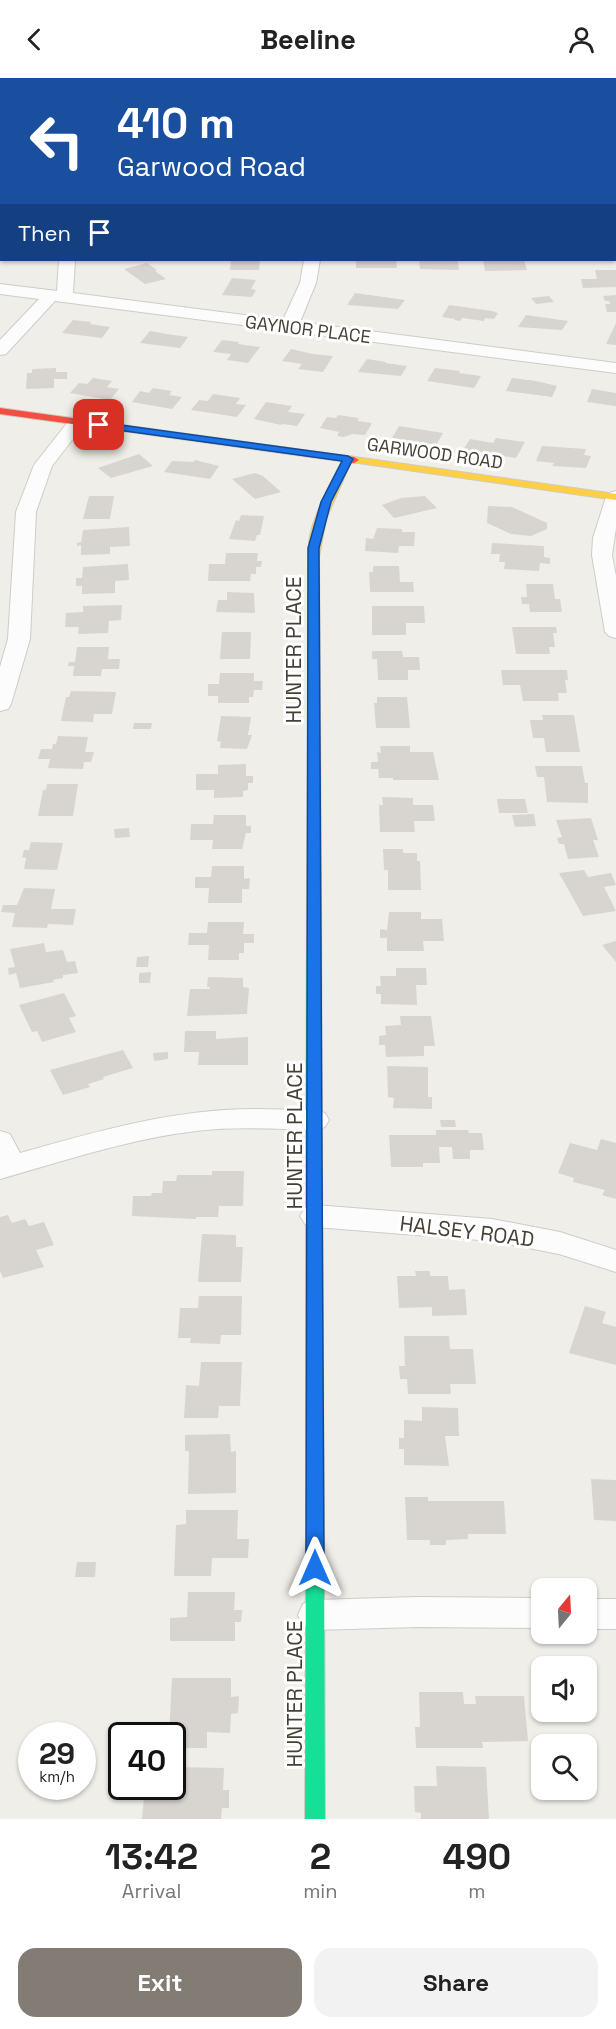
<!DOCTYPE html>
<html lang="en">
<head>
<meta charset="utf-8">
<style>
  :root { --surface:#fff; --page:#f2f2f2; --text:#222; --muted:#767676; --accent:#827c74 }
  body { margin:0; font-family:"Space Grotesk",sans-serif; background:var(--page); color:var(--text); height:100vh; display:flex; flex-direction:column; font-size:22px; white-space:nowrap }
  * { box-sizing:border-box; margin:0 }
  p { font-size:20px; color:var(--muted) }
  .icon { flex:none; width:33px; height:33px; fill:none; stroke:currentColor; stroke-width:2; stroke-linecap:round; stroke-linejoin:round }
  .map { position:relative; height:1741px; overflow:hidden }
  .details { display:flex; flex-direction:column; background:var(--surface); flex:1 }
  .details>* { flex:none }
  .guide { position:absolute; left:0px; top:0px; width:616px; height:183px; box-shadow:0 2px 4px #0004; background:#1a4fa0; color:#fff; overflow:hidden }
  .needle { width:39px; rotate:18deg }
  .fabs { position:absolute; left:531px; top:1500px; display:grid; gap:12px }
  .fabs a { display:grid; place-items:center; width:66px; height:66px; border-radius:12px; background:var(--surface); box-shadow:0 2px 4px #0004; font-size:30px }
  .speed { position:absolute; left:18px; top:1644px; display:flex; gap:12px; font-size:30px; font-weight:700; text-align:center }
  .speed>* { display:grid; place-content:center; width:78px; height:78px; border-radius:50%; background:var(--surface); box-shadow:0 2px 4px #0004; line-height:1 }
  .speed small { font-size:15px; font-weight:400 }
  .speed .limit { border:3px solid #111; border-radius:9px; background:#fff; color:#111 }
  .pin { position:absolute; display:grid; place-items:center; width:51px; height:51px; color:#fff; margin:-26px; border-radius:12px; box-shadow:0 3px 9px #0006 }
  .me { position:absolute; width:66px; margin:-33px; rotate:0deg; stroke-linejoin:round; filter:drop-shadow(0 0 4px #0008) }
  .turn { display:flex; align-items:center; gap:21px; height:126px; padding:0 18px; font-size:27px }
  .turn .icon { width:78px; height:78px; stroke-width:2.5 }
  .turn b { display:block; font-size:42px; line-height:51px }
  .then { display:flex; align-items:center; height:57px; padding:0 18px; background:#0003; gap:12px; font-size:22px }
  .eta { display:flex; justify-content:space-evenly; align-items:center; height:102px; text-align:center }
  .eta b { font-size:36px; font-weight:800; line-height:42px }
  .cta { display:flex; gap:12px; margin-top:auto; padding:12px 18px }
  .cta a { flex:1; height:69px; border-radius:18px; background:var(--accent); color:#fff; font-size:24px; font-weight:800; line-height:69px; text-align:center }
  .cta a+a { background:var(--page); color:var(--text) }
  header { display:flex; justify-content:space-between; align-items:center; height:78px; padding:0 18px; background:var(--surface); font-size:27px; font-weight:800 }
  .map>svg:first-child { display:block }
  .building { fill:#d8d5d0 }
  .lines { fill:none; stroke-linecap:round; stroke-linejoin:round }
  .street-casing { stroke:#ceccc6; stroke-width:2 }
  .fast-casing { stroke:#d0cbc0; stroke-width:2 }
  .slow-casing { stroke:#d0cbc0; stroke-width:2 }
  .jam-casing { stroke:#d0cbc0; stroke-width:2 }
  .street { fill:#fdfcfc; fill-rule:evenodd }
  .fast { fill:#16e098; fill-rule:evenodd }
  .slow { fill:#ffcf43; fill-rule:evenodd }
  .jam { fill:#f24e42; fill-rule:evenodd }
  .route { fill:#1a73e8; stroke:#114b97; stroke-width:1.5 }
  .labels { text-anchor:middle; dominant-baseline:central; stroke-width:6; stroke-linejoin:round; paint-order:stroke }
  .far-street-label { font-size:18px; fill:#463f35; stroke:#fff }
  .street-label { font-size:21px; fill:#463f35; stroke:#fff }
</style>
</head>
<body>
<header><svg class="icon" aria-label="back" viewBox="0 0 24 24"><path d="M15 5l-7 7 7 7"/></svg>Beeline<svg class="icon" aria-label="person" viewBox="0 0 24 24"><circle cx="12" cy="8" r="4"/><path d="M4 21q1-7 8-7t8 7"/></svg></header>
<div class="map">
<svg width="616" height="1741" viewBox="0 0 616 1741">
  <rect width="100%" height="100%" fill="#f0eee9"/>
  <path class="building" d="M 231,182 L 260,182 L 259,192 L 230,192 Z
    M 356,182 L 396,182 L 397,190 L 356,190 Z
    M 419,182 L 458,182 L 459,192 L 420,191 Z
    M 483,182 L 524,182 L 527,192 L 485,193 Z
    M 147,185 L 157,192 L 155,193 L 166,201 L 145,206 L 124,191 Z
    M 595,192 L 616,192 L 616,209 L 583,210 L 581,201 L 597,201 Z
    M 232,200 L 256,202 L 251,211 L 256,212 L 252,219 L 222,217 Z
    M 355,215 L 405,222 L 398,231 L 347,227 Z
    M 616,217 L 616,234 L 607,234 L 605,226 L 610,226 L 609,223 L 605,223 L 603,218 Z
    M 549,218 L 554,224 L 536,226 L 531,220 Z
    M 449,227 L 492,233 L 498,235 L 494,241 L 485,240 L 484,243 L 462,240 L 460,243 L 454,242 L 455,241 L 442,239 Z
    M 526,237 L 568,243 L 562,252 L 518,249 Z
    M 73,242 L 91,244 L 90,246 L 110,249 L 102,260 L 62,255 Z
    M 616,245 L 616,267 L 606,266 Z
    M 150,253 L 167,256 L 188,259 L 180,270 L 140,265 Z
    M 222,262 L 239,264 L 238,266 L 260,269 L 248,285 L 227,282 L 231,276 L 213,274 Z
    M 291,271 L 313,276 L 333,278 L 323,294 L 298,291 L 302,286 L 282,283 Z
    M 367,281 L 386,284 L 385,285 L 407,288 L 401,298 L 358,294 Z
    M 56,290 L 56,294 L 67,294 L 67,301 L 54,301 L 54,310 L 26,311 L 27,295 L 32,295 L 32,291 Z
    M 435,290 L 460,293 L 459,295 L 481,298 L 474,310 L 427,303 Z
    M 93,300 L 112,303 L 107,309 L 119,311 L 110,322 L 70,315 L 79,305 L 87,306 Z
    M 512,300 L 536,303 L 557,308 L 552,319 L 506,313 Z
    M 153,310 L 172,313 L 169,317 L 182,319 L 172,331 L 132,324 L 140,313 L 149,315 Z
    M 592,311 L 616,315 L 616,328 L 587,324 Z
    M 213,316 L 240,320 L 236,326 L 246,327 L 237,339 L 191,332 L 199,322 L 208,323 Z
    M 266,324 L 292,328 L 288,334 L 305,336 L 297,348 L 282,346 L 281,347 L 254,341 Z
    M 338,337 L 359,340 L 358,343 L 372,345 L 365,357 L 352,356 L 344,359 L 337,358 L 339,354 L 320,350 L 327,339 L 336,340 Z
    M 399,348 L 443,355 L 436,367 L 426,365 L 424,368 L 391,362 Z
    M 496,360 L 525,364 L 516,380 L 463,372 L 470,361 L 493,365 Z
    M 542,368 L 586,371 L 584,377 L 591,378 L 586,390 L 552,388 L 554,385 L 536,383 Z
    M 139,376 L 153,388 L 111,400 L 98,390 Z
    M 195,382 L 219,388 L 210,401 L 164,394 L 172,383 L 193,384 Z
    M 255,395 L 263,398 L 281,414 L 255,421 L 232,401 Z
    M 89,418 L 114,418 L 110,441 L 83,441 Z
    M 425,418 L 437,430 L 394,440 L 382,427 L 401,420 Z
    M 488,428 L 512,429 L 547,445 L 547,451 L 531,458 L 511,456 L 487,445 Z
    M 241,437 L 264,438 L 260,457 L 257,457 L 255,463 L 229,461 L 236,442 L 239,443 Z
    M 129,449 L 130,468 L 110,469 L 110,476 L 81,477 L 81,467 L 77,468 L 77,465 L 81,464 L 83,452 Z
    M 377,450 L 402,451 L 402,454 L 415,454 L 414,468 L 399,468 L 398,475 L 365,473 L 366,460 L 373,461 Z
    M 492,465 L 544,468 L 544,479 L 550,480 L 550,486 L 540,485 L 539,493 L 504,491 L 505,484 L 499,484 L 500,476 L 491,476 Z
    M 226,475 L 258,475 L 257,483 L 262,483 L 261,489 L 256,489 L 256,496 L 251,496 L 250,503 L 208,503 L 209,486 L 225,486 Z
    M 128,486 L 129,502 L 115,503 L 115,515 L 82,516 L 82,508 L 76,508 L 76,500 L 82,500 L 83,489 Z
    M 373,488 L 399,488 L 400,504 L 413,504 L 414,514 L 370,514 L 369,494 L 373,494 Z
    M 526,506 L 553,506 L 555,521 L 560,521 L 562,534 L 530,534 L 529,526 L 522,526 L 521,519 L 527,519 Z
    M 227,514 L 254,515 L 255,535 L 216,534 L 218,522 L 227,522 Z
    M 122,527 L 121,542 L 109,543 L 108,555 L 78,556 L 79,549 L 65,549 L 66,535 L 83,534 L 83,528 Z
    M 372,528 L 424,528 L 425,545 L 406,545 L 406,557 L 372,557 Z
    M 512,549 L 556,549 L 557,555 L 553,555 L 555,569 L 549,569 L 550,576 L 516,576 Z
    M 222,554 L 251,554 L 250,581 L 220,581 Z
    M 77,569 L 109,569 L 108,581 L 120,581 L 119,591 L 102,591 L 101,598 L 73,598 L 74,588 L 68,588 L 69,584 L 75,584 Z
    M 372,573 L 402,573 L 403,579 L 419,579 L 420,592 L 408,592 L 408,602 L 378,602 L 377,581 L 372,581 Z
    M 501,592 L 567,592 L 568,602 L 565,602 L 567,615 L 558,615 L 559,623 L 523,623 L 520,607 L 503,607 Z
    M 220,595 L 254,595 L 254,603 L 263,603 L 262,612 L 254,612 L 253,619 L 249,619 L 249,625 L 218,625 L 218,618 L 208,618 L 208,606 L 219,606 Z
    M 71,613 L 116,614 L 112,636 L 94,636 L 93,644 L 61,643 L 66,619 L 69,619 Z
    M 377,619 L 407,619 L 410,650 L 376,650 L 374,625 L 377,625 Z
    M 542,637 L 574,637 L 580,674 L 546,674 L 544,660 L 533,660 L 530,642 L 543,642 Z
    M 221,638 L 251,639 L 248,657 L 252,657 L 247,671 L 220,670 L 221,664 L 217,663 Z
    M 134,645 L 152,645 L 151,651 L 133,651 Z
    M 58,658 L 88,659 L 85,674 L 94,674 L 91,684 L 84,684 L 83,691 L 48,690 L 50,681 L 38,681 L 41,671 L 52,671 L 53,666 L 56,666 Z
    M 380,668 L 410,668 L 410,674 L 433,674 L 439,702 L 393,702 L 393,700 L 379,700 L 378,691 L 371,691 L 371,684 L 378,684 L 377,674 L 381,675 Z
    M 246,686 L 246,698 L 253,698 L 253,705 L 248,705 L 248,712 L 243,713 L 243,719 L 214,720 L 214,712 L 196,712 L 196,696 L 218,696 L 218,687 Z
    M 535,688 L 582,688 L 585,705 L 588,705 L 588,725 L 547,724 L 544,699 L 537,699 Z
    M 47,706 L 78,706 L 73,738 L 38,738 L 43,712 L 46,712 Z
    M 382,719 L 413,720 L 413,727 L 433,727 L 435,743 L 414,743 L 415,754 L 380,754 L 379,727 L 383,727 Z
    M 497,721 L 525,721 L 528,735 L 499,735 Z
    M 534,736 L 536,748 L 515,749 L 512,737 Z
    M 214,737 L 246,737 L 246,748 L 251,748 L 251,755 L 246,755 L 242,771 L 212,771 L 213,762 L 190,762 L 191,746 L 213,746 Z
    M 591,740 L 598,762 L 593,762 L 599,779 L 568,781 L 564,766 L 559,766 L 557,760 L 562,759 L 556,742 Z
    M 129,750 L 130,759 L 115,760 L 114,751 Z
    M 31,764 L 63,765 L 57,792 L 24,791 L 26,780 L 22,779 L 24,772 L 29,772 Z
    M 383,771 L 403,771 L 403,775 L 417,775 L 417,783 L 420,783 L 421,812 L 388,812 L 388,792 L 384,792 Z
    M 212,788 L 244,788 L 244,801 L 250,800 L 249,811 L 242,811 L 242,825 L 208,825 L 209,810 L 195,810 L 195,799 L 211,799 Z
    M 584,792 L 588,799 L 611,795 L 616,807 L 604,809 L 616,833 L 583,838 L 559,795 Z
    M 24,810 L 55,811 L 51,831 L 76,831 L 73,847 L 48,846 L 47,850 L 12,849 L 15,835 L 1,834 L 3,827 L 17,827 Z
    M 389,834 L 421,834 L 421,841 L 442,841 L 444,863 L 423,863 L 424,873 L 387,873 L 387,860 L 380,860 L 380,851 L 387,852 Z
    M 208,844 L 244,844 L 243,856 L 254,856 L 254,865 L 244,865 L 244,875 L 239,875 L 239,882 L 208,882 L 209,867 L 188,867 L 189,855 L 207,855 Z
    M 616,863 L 616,884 L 602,867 Z
    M 44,865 L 46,874 L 63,872 L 67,884 L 75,883 L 78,895 L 63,897 L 63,900 L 53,902 L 54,904 L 20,910 L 16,895 L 9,897 L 8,890 L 15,889 L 10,871 Z
    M 149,878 L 148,889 L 136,889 L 137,879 Z
    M 396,890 L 426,890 L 427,907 L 416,907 L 417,927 L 381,926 L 381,916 L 376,916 L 376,908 L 381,908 L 380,898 L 396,898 Z
    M 151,894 L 150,905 L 139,905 L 139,895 Z
    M 208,899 L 243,900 L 243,909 L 249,910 L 247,936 L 187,938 L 190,911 L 210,911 L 210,909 L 207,909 Z
    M 64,915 L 76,938 L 69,940 L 76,954 L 42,964 L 37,953 L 32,954 L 19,927 Z
    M 400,938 L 431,938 L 435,968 L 424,968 L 424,978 L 386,979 L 385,967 L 379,967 L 379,958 L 386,957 L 385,948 L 401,947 Z
    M 185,953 L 216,953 L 216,961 L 248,959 L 248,987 L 198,987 L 199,974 L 184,974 Z
    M 123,972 L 133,990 L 103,999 L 104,1001 L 88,1006 L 90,1009 L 63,1017 L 50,992 Z
    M 168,974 L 168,981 L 154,983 L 153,975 Z
    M 387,988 L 428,989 L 428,1019 L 432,1019 L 432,1031 L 393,1030 L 394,1020 L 388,1019 Z
    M 440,1042 L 455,1042 L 456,1049 L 441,1049 Z
    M 436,1052 L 468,1052 L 469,1055 L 482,1055 L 484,1072 L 470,1072 L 470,1081 L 453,1081 L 452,1069 L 439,1069 L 440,1085 L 423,1085 L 423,1089 L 391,1089 L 389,1057 L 436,1057 Z
    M 601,1061 L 616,1065 L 616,1121 L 602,1117 L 605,1112 L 573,1104 L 574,1100 L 558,1095 L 570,1065 L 597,1072 Z
    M 212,1093 L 244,1093 L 243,1128 L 219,1128 L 218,1139 L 196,1139 L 196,1141 L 132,1138 L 133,1118 L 151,1118 L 152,1115 L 162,1115 L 163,1103 L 176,1103 L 177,1097 L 212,1097 Z
    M 8,1137 L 12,1145 L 25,1141 L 29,1148 L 44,1144 L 54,1167 L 36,1172 L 44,1189 L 3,1200 L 0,1193 L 0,1139 Z
    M 202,1156 L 236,1157 L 236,1169 L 243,1169 L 241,1204 L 198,1204 Z
    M 415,1193 L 430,1193 L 430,1198 L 448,1198 L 449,1212 L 465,1211 L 467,1237 L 432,1238 L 432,1229 L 399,1230 L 397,1198 L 416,1198 Z
    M 199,1218 L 242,1218 L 241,1257 L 221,1257 L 220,1266 L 190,1265 L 191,1260 L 178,1260 L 180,1230 L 198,1230 Z
    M 585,1228 L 606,1234 L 602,1245 L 616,1249 L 616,1287 L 569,1275 Z
    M 404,1258 L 449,1258 L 450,1271 L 473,1271 L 476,1306 L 450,1306 L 451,1316 L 408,1316 L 407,1301 L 400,1301 L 399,1288 L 405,1288 Z
    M 201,1284 L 242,1284 L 240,1328 L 219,1328 L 218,1340 L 184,1340 L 186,1307 L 199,1308 Z
    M 422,1329 L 458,1330 L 459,1358 L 445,1358 L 449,1388 L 404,1387 L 404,1371 L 399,1371 L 399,1360 L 404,1360 L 404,1342 L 422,1343 Z
    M 230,1356 L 231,1374 L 236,1373 L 236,1415 L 188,1416 L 189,1373 L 185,1373 L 185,1357 Z
    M 591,1401 L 616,1402 L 616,1443 L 594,1442 Z
    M 405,1419 L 428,1419 L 428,1423 L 504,1423 L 506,1456 L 468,1456 L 468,1461 L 446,1462 L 446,1467 L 430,1467 L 430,1462 L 407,1462 Z
    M 186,1432 L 238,1432 L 237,1461 L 249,1461 L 248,1480 L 212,1480 L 211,1498 L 174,1498 L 176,1447 L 186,1446 Z
    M 77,1484 L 96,1484 L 95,1499 L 75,1499 Z
    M 188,1514 L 235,1514 L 234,1532 L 242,1532 L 241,1544 L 235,1544 L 235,1563 L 170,1563 L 170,1540 L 187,1539 Z
    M 172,1600 L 231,1600 L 231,1619 L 239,1618 L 238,1635 L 231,1636 L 230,1655 L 207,1654 L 207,1670 L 172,1670 L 172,1658 L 169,1658 Z
    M 419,1614 L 463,1614 L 464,1626 L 476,1626 L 475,1618 L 524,1618 L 528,1663 L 482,1664 L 483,1670 L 416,1670 L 415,1649 L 420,1649 Z
    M 436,1688 L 486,1689 L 489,1741 L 421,1741 L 421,1735 L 415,1734 L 414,1708 L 437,1708 Z
    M 173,1689 L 224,1690 L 223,1712 L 229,1712 L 229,1730 L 222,1730 L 221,1741 L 142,1741 L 144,1720 L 114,1720 L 116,1696 L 122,1696 L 122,1708 L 172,1708 Z"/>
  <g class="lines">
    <g class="street-casing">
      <path id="street" d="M 107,0 L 121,0 L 121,2 L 107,2 Z
        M 304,0 L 318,0 L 318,2 L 304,2 Z
        M 511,0 L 525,0 L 526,2 L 512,2 Z
        M 615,152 L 616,152 L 616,162 L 615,162 Z
        M 59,182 L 75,182 L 73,215 L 283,242 L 300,205 L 304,182 L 320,182 L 316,205 L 300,244 L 616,285 L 616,295 L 55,223 L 6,276 L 0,277 L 0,262 L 39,221 L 0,216 L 0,206 L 57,213 Z
        M 77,338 L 83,340 L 86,344 L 52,388 L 36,434 L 30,561 L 11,626 L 8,631 L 0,633 L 0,589 L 8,561 L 16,434 L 34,387 L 71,340 Z
        M 616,413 L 616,450 L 612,477 L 616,498 L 616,560 L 609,558 L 605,554 L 592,477 L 593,460 L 606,419 L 609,415 Z
        M 255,1031 L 315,1032 L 325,1035 L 329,1042 L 325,1049 L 315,1052 C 275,1051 235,1048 196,1053 C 129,1061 64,1083 0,1101 L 0,1053 L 10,1056 L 20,1075 C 98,1053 174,1031 255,1031 Z
        M 315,1127 L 492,1141 L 560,1154 L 616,1172 L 616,1194 L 559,1176 L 492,1163 L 315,1149 L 305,1146 L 300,1138 L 305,1130 Z
        M 418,1519 L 542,1520 L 542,1550 L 418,1549 L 315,1552 L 303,1548 L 298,1537 L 303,1526 L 315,1522 Z
        M 586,1521 L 616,1521 L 616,1551 L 586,1551 Z"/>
    </g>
    <g class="fast-casing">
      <path id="fast" d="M 314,799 L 321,803 L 322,1094 L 319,1098 L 309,1098 L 306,1094 L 307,803 Z
        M 315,1454 L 321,1457 L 324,1462 L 325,1741 L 305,1741 L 306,1462 L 309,1457 Z"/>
    </g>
    <g class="slow-casing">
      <path id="slow" d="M 348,378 L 616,416 L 616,422 L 351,384 L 326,441 L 319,479 L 314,482 L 310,481 C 302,455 331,405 343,381 Z
        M 314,1089 L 319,1090 L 322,1094 L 324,1462 L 321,1467 L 315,1470 L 309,1467 L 306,1462 L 306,1094 L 309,1090 Z"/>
    </g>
    <g class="jam-casing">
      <path id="jam" d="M 0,330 L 354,379 L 359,382 L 354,385 L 0,336 Z
        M 314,476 L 319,479 L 321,803 L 314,807 L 307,803 L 309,479 Z"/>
    </g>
    <use href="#street" class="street"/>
    <use href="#fast" class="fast"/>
    <use href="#slow" class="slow"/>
    <use href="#jam" class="jam"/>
  </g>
  <path class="route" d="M 99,344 L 348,378 L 353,381 L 331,424 L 319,470 L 324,1490 L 322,1495 L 315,1498 L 309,1495 L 306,1490 L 308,470 L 321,424 L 342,383 L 96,349 L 94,347 Z"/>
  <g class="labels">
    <g class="far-street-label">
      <text transform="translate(308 251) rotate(7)">GAYNOR PLACE</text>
      <text transform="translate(435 375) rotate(8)">GARWOOD ROAD</text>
    </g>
    <g class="street-label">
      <text transform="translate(293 572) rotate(-90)">HUNTER PLACE</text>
      <text transform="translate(294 1058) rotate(-90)">HUNTER PLACE</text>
      <text transform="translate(467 1153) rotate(7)">HALSEY ROAD</text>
      <text transform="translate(294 1616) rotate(-90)">HUNTER PLACE</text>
    </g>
  </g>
</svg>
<div class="fabs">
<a><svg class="needle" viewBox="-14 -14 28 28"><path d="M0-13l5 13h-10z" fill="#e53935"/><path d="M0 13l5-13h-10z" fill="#767676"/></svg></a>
<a><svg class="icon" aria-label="sound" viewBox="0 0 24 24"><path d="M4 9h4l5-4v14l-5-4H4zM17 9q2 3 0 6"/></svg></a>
<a><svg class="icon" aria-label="search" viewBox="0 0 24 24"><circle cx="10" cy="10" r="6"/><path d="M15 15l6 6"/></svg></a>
</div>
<div class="speed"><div>29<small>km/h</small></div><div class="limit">40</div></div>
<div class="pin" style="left:99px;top:347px;background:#d93025"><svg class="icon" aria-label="arrive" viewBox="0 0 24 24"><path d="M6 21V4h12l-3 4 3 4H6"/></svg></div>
<svg class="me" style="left:315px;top:1490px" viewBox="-20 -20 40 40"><path d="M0-17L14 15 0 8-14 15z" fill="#1a73e8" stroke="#fff" stroke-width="4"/></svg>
<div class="guide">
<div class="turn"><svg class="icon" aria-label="left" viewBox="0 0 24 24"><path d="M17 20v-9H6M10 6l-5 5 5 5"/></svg><div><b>410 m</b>Garwood Road</div></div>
<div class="then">Then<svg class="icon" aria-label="arrive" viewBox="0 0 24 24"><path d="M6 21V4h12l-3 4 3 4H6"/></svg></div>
</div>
</div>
<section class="details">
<div class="eta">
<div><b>13:42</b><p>Arrival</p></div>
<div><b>2</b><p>min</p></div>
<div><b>490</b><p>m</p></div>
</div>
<div class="cta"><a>Exit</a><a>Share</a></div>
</section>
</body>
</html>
